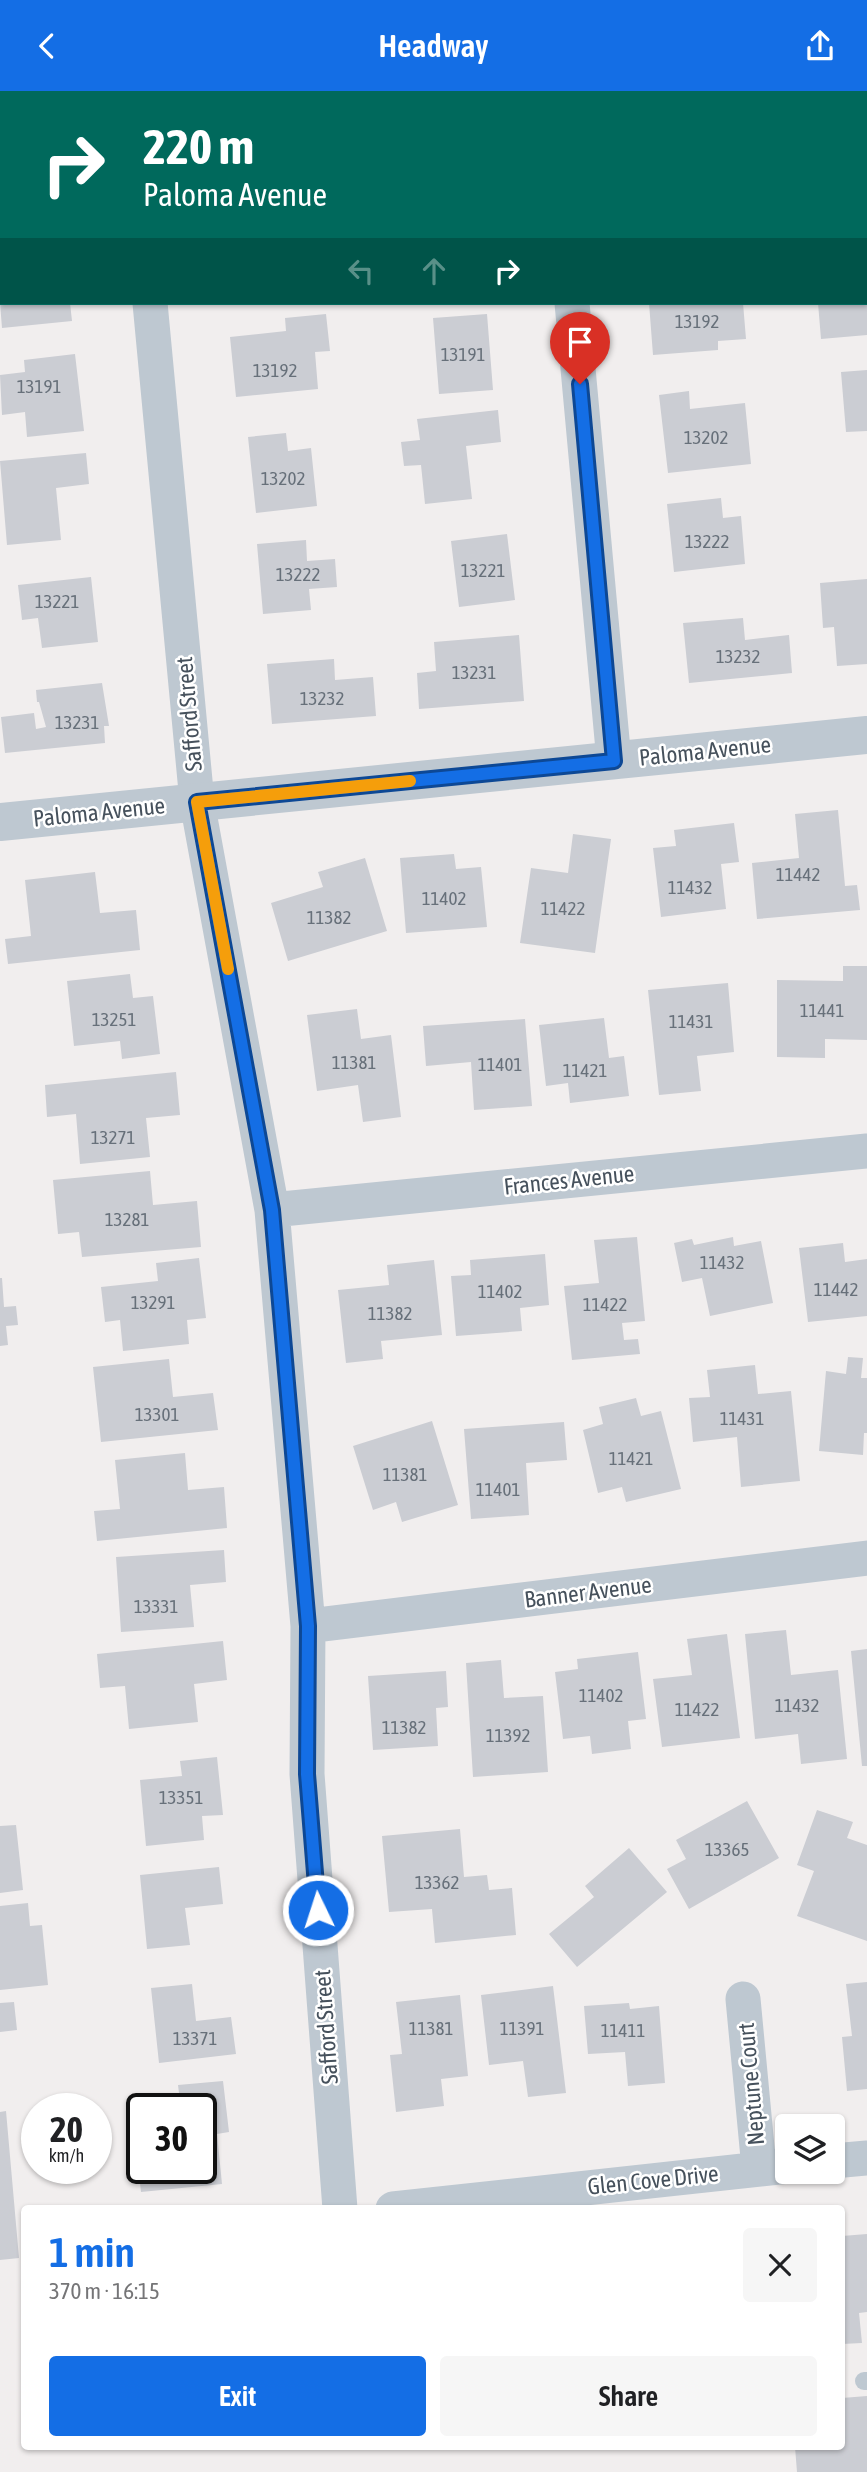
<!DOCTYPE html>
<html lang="en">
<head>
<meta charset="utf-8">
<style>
  :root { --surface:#fff; --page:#f6f6f6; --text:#202124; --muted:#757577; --accent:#146ee5 }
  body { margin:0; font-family:"Asap Condensed",sans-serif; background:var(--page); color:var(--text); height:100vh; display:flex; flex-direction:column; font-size:26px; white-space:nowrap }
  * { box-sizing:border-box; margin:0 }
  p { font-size:23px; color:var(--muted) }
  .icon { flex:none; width:38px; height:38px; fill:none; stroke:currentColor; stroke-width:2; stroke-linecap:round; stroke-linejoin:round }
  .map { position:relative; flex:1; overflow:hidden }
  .drawer { position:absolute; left:21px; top:2114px; width:824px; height:245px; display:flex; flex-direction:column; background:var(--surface); border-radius:7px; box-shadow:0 2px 5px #0004 }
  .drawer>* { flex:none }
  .hud { position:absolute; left:0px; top:0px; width:868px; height:214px; box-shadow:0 2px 5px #0004; background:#00695c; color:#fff; overflow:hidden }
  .fabs { position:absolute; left:775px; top:2023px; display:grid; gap:14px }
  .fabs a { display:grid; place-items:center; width:70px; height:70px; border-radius:7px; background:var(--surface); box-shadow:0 2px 5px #0004; font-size:35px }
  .speed { position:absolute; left:21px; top:2002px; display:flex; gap:14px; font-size:35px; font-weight:700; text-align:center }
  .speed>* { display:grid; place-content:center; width:91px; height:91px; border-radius:50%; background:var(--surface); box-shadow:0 2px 5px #0004; line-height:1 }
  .speed small { font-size:18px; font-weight:400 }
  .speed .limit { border:4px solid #111; border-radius:10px; background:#fff; color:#111 }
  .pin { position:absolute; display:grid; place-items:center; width:60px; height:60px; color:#fff; margin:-72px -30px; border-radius:50% 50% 50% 0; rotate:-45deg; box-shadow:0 0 7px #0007 }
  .pin .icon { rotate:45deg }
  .me { position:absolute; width:77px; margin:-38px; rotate:356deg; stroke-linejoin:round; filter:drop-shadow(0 0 5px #0008) }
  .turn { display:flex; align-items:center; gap:24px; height:147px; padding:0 28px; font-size:32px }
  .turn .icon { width:91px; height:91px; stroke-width:2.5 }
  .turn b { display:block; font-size:49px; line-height:60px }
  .lanes { display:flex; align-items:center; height:66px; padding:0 28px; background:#0003; justify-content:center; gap:35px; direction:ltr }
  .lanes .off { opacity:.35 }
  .round { display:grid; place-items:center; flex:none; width:74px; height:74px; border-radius:7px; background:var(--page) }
  .headline { display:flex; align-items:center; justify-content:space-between; height:119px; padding:0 28px }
  h1 { font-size:42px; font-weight:600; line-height:52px; color:var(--accent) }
  .cta { display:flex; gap:14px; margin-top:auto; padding:14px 28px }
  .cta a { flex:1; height:80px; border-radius:7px; background:var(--accent); color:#fff; font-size:28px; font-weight:600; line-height:80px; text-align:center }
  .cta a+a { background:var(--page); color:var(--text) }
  header { display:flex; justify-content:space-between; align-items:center; height:91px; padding:0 28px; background:var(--accent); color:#fff; font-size:32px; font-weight:600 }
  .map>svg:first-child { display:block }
  .building { fill:#cbcdd3 }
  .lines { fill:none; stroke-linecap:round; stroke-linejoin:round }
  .service { stroke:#bec8d1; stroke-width:18 }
  .minor { stroke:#bec8d1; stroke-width:35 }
  .tertiary { stroke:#bec8d1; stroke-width:38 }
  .route-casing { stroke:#0d4895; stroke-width:18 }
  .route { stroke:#146ee5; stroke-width:12 }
  .slow { stroke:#f59e0b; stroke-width:12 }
  .labels { text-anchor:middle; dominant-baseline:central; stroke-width:5; stroke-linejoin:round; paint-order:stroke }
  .number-label { font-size:19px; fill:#67707a }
  .street-label { font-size:23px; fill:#46515c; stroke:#fff }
</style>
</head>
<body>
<header><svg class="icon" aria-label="back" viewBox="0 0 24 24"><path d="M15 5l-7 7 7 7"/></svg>Headway<svg class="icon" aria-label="share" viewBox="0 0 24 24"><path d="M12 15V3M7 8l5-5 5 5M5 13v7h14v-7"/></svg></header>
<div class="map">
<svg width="867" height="2381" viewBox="0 0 867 2381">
  <rect width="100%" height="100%" fill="#f1eeee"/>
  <path class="building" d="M 0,212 L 70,212 L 72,230 L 2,237 Z
    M 649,212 L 743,212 L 746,248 L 718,250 L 718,259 L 653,264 Z
    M 818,212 L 867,212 L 867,244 L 821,248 Z
    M 326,223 L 330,260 L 315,261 L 318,298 L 236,306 L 230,246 L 286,240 L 285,227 Z
    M 487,223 L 493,299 L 439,303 L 433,227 Z
    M 75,263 L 84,340 L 27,346 L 25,321 L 2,324 L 0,284 L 25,281 L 24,269 Z
    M 867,279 L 867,340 L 846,341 L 841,281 Z
    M 689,300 L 690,318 L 745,312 L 751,373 L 668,382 L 659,304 Z
    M 498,319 L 501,351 L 466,355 L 472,408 L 425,413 L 421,374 L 404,375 L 401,351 L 420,349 L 417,328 Z
    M 286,342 L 288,360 L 311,357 L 317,415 L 256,422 L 248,346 Z
    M 86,362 L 89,393 L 56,397 L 61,449 L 7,454 L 0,370 Z
    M 721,407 L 723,427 L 741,425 L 745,473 L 674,481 L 667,413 Z
    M 507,443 L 515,509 L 459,516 L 451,450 Z
    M 306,449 L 307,470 L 335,468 L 337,496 L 309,498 L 311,519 L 263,523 L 257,453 Z
    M 91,486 L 98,551 L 42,557 L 38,527 L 22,529 L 18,494 Z
    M 867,488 L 867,573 L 837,575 L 834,536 L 823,537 L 820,492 Z
    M 743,527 L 745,549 L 789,544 L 792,582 L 689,592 L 683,532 Z
    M 519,544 L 524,610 L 419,618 L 417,582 L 436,580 L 434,551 Z
    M 334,568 L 335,589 L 373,586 L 376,625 L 272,633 L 267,573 Z
    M 102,592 L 109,635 L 104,635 L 105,652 L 5,662 L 1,626 L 34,622 L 36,638 L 46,636 L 39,611 L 37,611 L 36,599 Z
    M 838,719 L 845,795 L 857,794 L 860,819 L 757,828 L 752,772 L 799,767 L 795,723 Z
    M 734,732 L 739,771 L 721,773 L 726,818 L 661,826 L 653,757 L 676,755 L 674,739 Z
    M 573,743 L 611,748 L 595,862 L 520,852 L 531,777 L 568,782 Z
    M 454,763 L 456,778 L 481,776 L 487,836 L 406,842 L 400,767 Z
    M 365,767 L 387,840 L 288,870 L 271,812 L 323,796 L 318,781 Z
    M 95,781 L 100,822 L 136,819 L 140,859 L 8,873 L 5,848 L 31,845 L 25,789 Z
    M 843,875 L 867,875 L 867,949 L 825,948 L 825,967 L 777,966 L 777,889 L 843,890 Z
    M 130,883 L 133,907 L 153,905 L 160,963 L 122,968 L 120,950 L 74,955 L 67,890 Z
    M 728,892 L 734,961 L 697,965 L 701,1000 L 659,1004 L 648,899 Z
    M 357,918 L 361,948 L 391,944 L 401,1026 L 363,1031 L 358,994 L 317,1000 L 307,924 Z
    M 604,927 L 609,967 L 624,965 L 629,1005 L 570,1012 L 568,992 L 546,995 L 539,934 Z
    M 525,928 L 532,1015 L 474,1019 L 471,971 L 426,975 L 423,935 Z
    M 176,981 L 180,1024 L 146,1027 L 150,1066 L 80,1073 L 76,1023 L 47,1026 L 45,994 Z
    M 150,1080 L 153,1114 L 197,1110 L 201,1156 L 82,1166 L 79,1141 L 58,1143 L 53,1089 Z
    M 637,1146 L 645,1230 L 622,1232 L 624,1249 L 638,1248 L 640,1263 L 572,1269 L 564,1195 L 599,1192 L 594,1149 Z
    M 733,1146 L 734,1155 L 761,1150 L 773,1212 L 710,1225 L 702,1187 L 682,1191 L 674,1152 L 692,1148 L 694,1154 Z
    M 843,1152 L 845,1171 L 867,1168 L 867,1225 L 808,1231 L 799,1157 Z
    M 545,1163 L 549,1214 L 520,1217 L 522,1240 L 456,1245 L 451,1185 L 471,1184 L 470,1169 Z
    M 199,1167 L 206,1227 L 187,1229 L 189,1253 L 123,1260 L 120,1229 L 105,1231 L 101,1196 L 158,1190 L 156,1172 Z
    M 434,1169 L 442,1244 L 381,1250 L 383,1268 L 346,1272 L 338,1199 L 389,1194 L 387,1174 Z
    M 0,1187 L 2,1187 L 4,1216 L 16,1215 L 18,1234 L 6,1235 L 8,1254 L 0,1255 Z
    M 848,1266 L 863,1267 L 861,1287 L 867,1287 L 867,1342 L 864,1342 L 863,1364 L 819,1360 L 826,1280 L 846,1283 Z
    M 169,1268 L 173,1306 L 213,1302 L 218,1339 L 101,1351 L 93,1276 Z
    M 755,1274 L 758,1303 L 791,1300 L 800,1390 L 741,1396 L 737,1346 L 693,1351 L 689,1307 L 710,1306 L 707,1279 Z
    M 636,1307 L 641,1325 L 661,1320 L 681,1398 L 626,1411 L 622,1396 L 598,1402 L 583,1339 L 603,1333 L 599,1316 Z
    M 432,1330 L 458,1414 L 402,1431 L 396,1411 L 373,1419 L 353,1355 Z
    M 564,1331 L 567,1369 L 526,1372 L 529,1424 L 471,1428 L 464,1338 Z
    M 185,1362 L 188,1399 L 224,1396 L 227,1437 L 97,1450 L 94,1420 L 120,1418 L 115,1369 Z
    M 224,1459 L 226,1491 L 190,1494 L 194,1536 L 121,1541 L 116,1466 Z
    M 786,1539 L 791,1584 L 838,1579 L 847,1668 L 801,1673 L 798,1643 L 755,1648 L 745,1543 Z
    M 727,1543 L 740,1647 L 662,1656 L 653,1588 L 692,1584 L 687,1548 Z
    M 223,1550 L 227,1589 L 194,1593 L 198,1631 L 129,1638 L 125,1595 L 100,1597 L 97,1563 Z
    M 867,1558 L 867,1675 L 862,1675 L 851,1560 Z
    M 638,1561 L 646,1628 L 628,1630 L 631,1658 L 592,1663 L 590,1645 L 563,1648 L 555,1581 L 578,1578 L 577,1568 Z
    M 501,1569 L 504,1607 L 543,1605 L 548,1681 L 473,1686 L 466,1572 Z
    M 446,1580 L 448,1616 L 436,1617 L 438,1655 L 373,1659 L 368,1585 Z
    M 217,1666 L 223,1724 L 202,1725 L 204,1749 L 146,1755 L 140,1689 L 182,1685 L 180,1670 Z
    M 747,1710 L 779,1767 L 689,1818 L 667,1778 L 686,1768 L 676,1749 Z
    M 817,1719 L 853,1731 L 847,1747 L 867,1754 L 867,1850 L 797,1825 L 814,1780 L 797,1774 Z
    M 16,1734 L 23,1799 L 0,1802 L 0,1735 Z
    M 460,1738 L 464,1786 L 487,1784 L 489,1799 L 512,1797 L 516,1844 L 435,1852 L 432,1818 L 389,1821 L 382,1745 Z
    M 629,1757 L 667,1801 L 577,1876 L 549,1843 L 594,1806 L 585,1795 Z
    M 219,1776 L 223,1813 L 185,1817 L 190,1854 L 147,1858 L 140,1784 Z
    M 28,1812 L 30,1835 L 42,1834 L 48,1894 L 0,1899 L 0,1815 Z
    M 867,1891 L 867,1998 L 847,2000 L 842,1946 L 852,1945 L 846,1893 Z
    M 192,1893 L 196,1930 L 231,1926 L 236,1963 L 159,1972 L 151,1897 Z
    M 553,1895 L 566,2002 L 528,2006 L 523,1970 L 489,1974 L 481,1904 Z
    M 460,1904 L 468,1985 L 441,1988 L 444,2015 L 396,2021 L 390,1964 L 402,1963 L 396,1911 Z
    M 14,1911 L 17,1939 L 0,1941 L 0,1912 Z
    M 629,1912 L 630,1918 L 659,1915 L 665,1992 L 628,1995 L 625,1961 L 588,1963 L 584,1915 Z
    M 223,1990 L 229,2041 L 217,2043 L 222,2093 L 141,2101 L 134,2040 L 142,2039 L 142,2077 L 201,2077 L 201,2018 L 181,2018 L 178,1994 Z
    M 6,2020 L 19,2167 L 0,2169 L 0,2021 Z
    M 867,2143 L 867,2221 L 859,2222 L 862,2252 L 842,2253 L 842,2145 Z
    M 867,2305 L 867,2381 L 797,2381 L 795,2356 L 842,2356 L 842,2307 Z"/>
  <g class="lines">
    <path class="service" d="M 864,2290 L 867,2290"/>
    <path class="minor" d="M 129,0 L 129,2
      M 554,0 L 554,2
      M 150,212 L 197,711 L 272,1119 L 308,1535 L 307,1683 L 340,2118
      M 572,212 L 614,670
      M 272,1119 L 867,1060
      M 308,1535 L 867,1467
      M 743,1908 L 759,2077
      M 833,2070 L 867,2067
      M 393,2118 L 788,2075"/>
    <path class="tertiary" d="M 0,731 L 867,644"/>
  </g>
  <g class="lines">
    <g class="route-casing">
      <path id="route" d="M 318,1819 L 307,1683 L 308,1535 L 272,1119 L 197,711 L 614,670 L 580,293"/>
    </g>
    <use href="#route" class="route"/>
    <path class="slow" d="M 228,878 L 197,711 L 410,690"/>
  </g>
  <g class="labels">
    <g class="number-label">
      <text x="697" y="230">13192</text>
      <text x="463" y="263">13191</text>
      <text x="275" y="279">13192</text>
      <text x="39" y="295">13191</text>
      <text x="706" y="346">13202</text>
      <text x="283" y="387">13202</text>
      <text x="707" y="450">13222</text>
      <text x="483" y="479">13221</text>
      <text x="298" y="483">13222</text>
      <text x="57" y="510">13221</text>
      <text x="738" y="565">13232</text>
      <text x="474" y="581">13231</text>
      <text x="322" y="607">13232</text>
      <text x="77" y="631">13231</text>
      <text x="798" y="783">11442</text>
      <text x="690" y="796">11432</text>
      <text x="444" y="807">11402</text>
      <text x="563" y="817">11422</text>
      <text x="329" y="826">11382</text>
      <text x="822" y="919">11441</text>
      <text x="114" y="928">13251</text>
      <text x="691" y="930">11431</text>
      <text x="354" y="971">11381</text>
      <text x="500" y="973">11401</text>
      <text x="585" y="979">11421</text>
      <text x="113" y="1046">13271</text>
      <text x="127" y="1128">13281</text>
      <text x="722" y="1171">11432</text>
      <text x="836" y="1198">11442</text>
      <text x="500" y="1200">11402</text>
      <text x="153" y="1211">13291</text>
      <text x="605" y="1213">11422</text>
      <text x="390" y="1222">11382</text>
      <text x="157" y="1323">13301</text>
      <text x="742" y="1327">11431</text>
      <text x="631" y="1367">11421</text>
      <text x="405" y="1383">11381</text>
      <text x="498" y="1398">11401</text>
      <text x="156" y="1515">13331</text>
      <text x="601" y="1604">11402</text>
      <text x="797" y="1614">11432</text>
      <text x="697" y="1618">11422</text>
      <text x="404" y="1636">11382</text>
      <text x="508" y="1644">11392</text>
      <text x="181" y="1706">13351</text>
      <text x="727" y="1758">13365</text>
      <text x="437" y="1791">13362</text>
      <text x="431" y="1937">11381</text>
      <text x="522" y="1937">11391</text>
      <text x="623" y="1939">11411</text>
      <text x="195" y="1947">13371</text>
    </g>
    <g class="street-label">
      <text transform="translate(189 623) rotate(-95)">Safford Street</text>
      <text transform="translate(705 660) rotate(-6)">Paloma Avenue</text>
      <text transform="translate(99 721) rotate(-6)">Paloma Avenue</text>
      <text transform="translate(569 1089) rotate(-6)">Frances Avenue</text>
      <text transform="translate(588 1501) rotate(-7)">Banner Avenue</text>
      <text transform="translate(326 1936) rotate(-94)">Safford Street</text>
      <text transform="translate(751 1993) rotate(-95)">Neptune Court</text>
      <text transform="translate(653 2089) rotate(-6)">Glen Cove Drive</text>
    </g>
  </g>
</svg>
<div class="fabs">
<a><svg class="icon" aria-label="layers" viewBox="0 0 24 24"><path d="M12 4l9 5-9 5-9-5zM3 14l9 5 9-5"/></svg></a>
</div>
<div class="speed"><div>20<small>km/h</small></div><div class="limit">30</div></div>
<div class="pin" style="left:580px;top:293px;background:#d93025"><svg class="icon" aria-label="arrive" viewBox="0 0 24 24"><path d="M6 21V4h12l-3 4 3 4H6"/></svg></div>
<svg class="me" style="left:318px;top:1819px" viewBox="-20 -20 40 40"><circle r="17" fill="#146ee5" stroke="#fff" stroke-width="3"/><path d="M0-11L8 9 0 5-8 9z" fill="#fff"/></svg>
<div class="hud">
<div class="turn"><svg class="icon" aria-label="right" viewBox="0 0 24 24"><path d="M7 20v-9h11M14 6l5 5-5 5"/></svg><div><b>220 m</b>Paloma Avenue</div></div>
<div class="lanes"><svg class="icon off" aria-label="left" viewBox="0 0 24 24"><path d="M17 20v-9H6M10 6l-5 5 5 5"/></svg><svg class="icon off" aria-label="ahead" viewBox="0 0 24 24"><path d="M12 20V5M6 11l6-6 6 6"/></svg><svg class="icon" aria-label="right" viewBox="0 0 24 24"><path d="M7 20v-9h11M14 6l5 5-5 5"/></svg></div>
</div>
<section class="drawer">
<div class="headline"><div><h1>1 min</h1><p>370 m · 16:15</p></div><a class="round"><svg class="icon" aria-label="close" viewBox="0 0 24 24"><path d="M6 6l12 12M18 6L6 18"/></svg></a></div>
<div class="cta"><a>Exit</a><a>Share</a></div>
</section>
</div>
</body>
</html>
